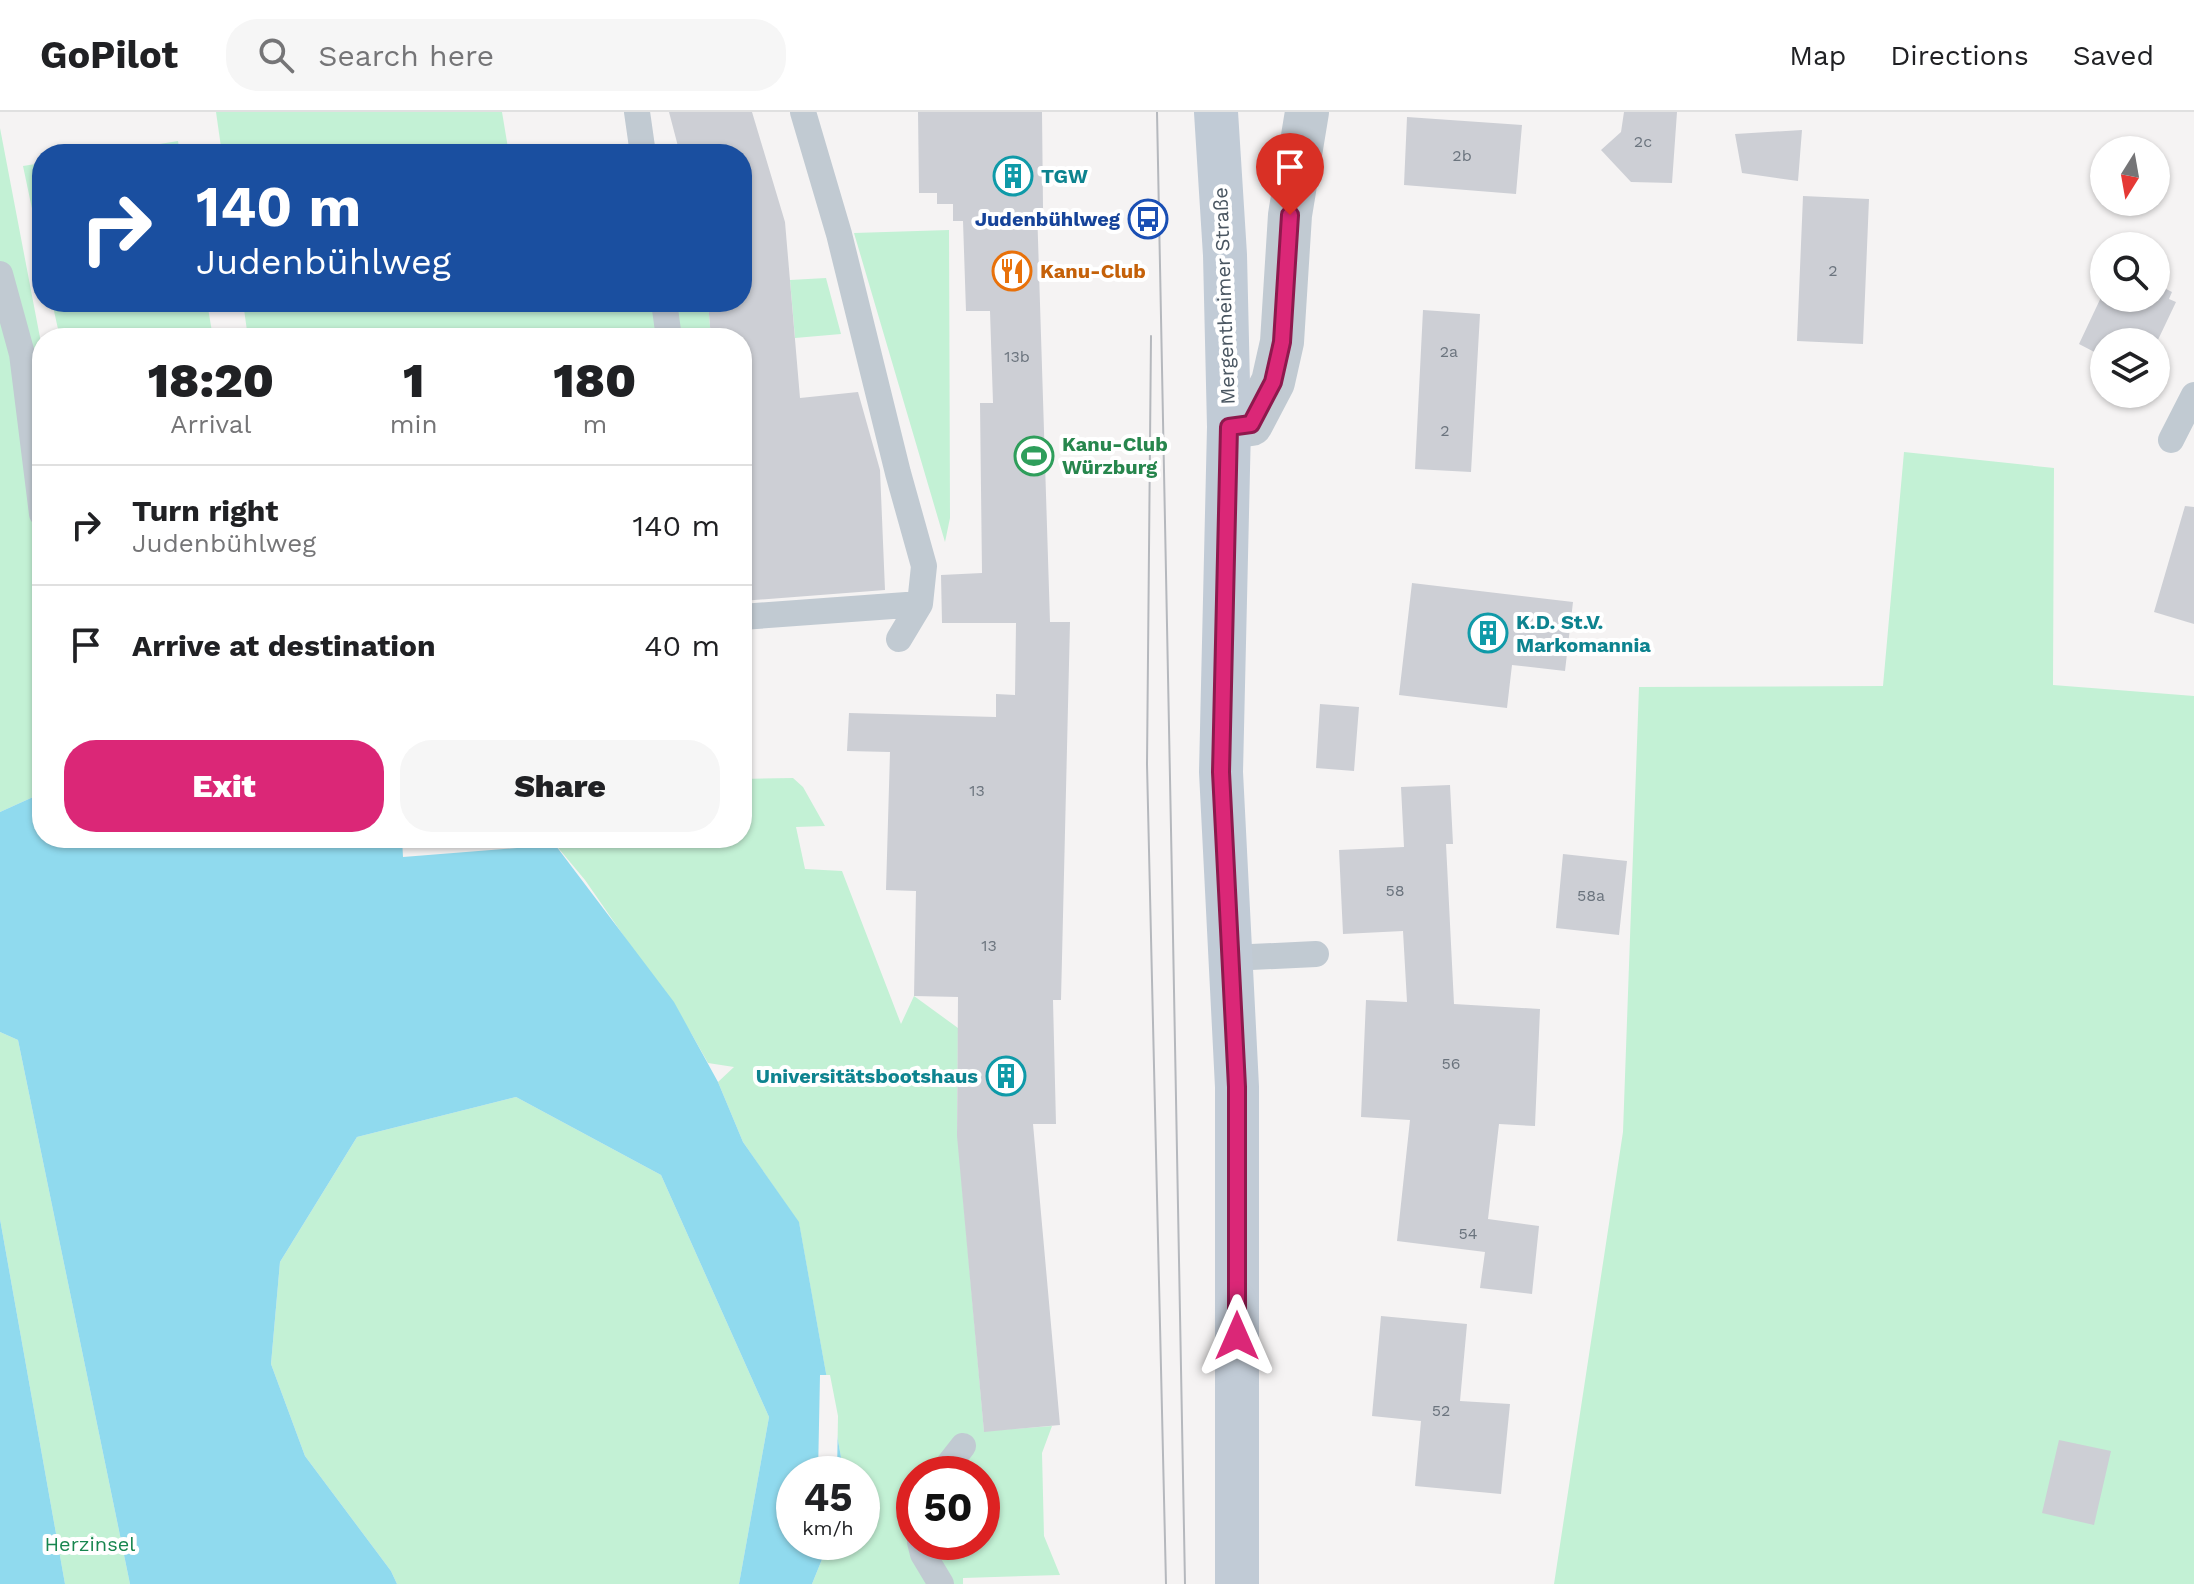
<!DOCTYPE html>
<html lang="en">
<head>
<meta charset="utf-8">
<style>
  :root { --surface:#fff; --page:#f6f6f6; --text:#202124; --muted:#757577; --line:#e0e0e0; --accent:#db2777 }
  body { margin:0; font-family:"Work Sans",sans-serif; background:var(--page); color:var(--text); height:100vh; display:flex; flex-direction:column; font-size:30px; white-space:nowrap }
  * { box-sizing:border-box; margin:0 }
  p { font-size:26px; color:var(--muted) }
  .icon { flex:none; width:44px; height:44px; fill:none; stroke:currentColor; stroke-width:2; stroke-linecap:round; stroke-linejoin:round }
  .map { position:relative; flex:1; overflow:hidden }
  .sheet { position:absolute; left:32px; top:216px; width:720px; height:520px; display:flex; flex-direction:column; background:var(--surface); border-radius:32px; box-shadow:0 2px 6px #0004 }
  .sheet>* { flex:none }
  .banner { position:absolute; left:32px; top:32px; width:720px; height:168px; border-radius:32px; box-shadow:0 2px 6px #0004; background:#1a4fa0; color:#fff; overflow:hidden }
  .needle { width:52px; rotate:191deg }
  .controls { position:absolute; left:2090px; top:24px; display:grid; gap:16px }
  .controls a { display:grid; place-items:center; width:80px; height:80px; border-radius:50%; background:var(--surface); box-shadow:0 2px 6px #0004; font-size:40px }
  .speed { position:absolute; left:776px; top:1344px; display:flex; gap:16px; font-size:40px; font-weight:700; text-align:center }
  .speed>* { display:grid; place-content:center; width:104px; height:104px; border-radius:50%; background:var(--surface); box-shadow:0 2px 6px #0004; line-height:1 }
  .speed small { font-size:20px; font-weight:400 }
  .speed .limit { border:12px solid #d22; background:#fff; color:#111 }
  .pin { position:absolute; display:grid; place-items:center; width:68px; height:68px; color:#fff; margin:-82px -34px; border-radius:50% 50% 50% 0; rotate:-45deg; box-shadow:0 0 8px #0007 }
  .pin .icon { rotate:45deg }
  .me { position:absolute; width:88px; margin:-44px; rotate:0deg; stroke-linejoin:round; filter:drop-shadow(0 0 6px #0008) }
  .turn { display:flex; align-items:center; gap:28px; height:168px; padding:0 32px; font-size:36px }
  .turn .icon { width:104px; height:104px; stroke-width:2.5 }
  .turn b { display:block; font-size:56px; line-height:68px }
  .eta { display:flex; justify-content:space-evenly; align-items:center; height:136px; text-align:center }
  .eta b { font-size:48px; font-weight:800; line-height:56px }
  .cta { display:flex; gap:16px; margin-top:auto; padding:16px 32px }
  .cta a { flex:1; height:92px; border-radius:32px; background:var(--accent); color:#fff; font-size:32px; font-weight:800; line-height:92px; text-align:center }
  .cta a+a { background:var(--page); color:var(--text) }
  ul { padding:0; list-style:none }
  li { display:flex; align-items:center; gap:24px; height:120px; padding:0 32px; border-top:2px solid var(--line) }
  li div { flex:1 }
  li b { display:block; font-size:30px }
  li em { font-style:normal }
  header { display:flex; align-items:center; gap:48px; box-sizing:border-box; height:112px; padding:0 40px; background:var(--surface); border-bottom:2px solid var(--line) }
  header strong { font-size:38px }
  nav { display:flex; gap:44px; margin-inline-start:auto; font-size:28px }
  .search { width:560px; height:72px; background:var(--page); display:flex; align-items:center; gap:20px; box-sizing:border-box; padding:0 28px; border-radius:32px; color:var(--muted); font-size:30px }
  .map>svg:first-child { display:block }
  .green { fill:#c3f1d5; fill-rule:evenodd }
  .water { fill:#90daee }
  .pier { fill:#f5f3f3 }
  .building { fill:#cdcfd5 }
  .lines { fill:none; stroke-linecap:round; stroke-linejoin:round }
  .service { stroke:#c1cad2; stroke-width:26 }
  .minor { stroke:#c1cad2; stroke-width:44 }
  .secondary { stroke:#c1cbd6; stroke-width:44 }
  .tram { stroke:#b5b8bd; stroke-width:2 }
  .route-casing { stroke:#8e194d; stroke-width:20 }
  .route { stroke:#db2777; stroke-width:14 }
  .labels { text-anchor:middle; dominant-baseline:central; stroke-width:8; stroke-linejoin:round; paint-order:stroke }
  .number-label { font-size:16px; fill:#6b747e }
  .culture-label { font-size:20px; font-weight:bold; fill:#0d838f; stroke:#fff; text-anchor:start }
  .transit-label { font-size:20px; font-weight:bold; fill:#164399; stroke:#fff; text-anchor:end }
  .food-label { font-size:20px; font-weight:bold; fill:#c56008; stroke:#fff; text-anchor:start }
  .street-label { font-size:20px; fill:#4a5661; stroke:#fff }
  .leisure-label { font-size:20px; font-weight:bold; fill:#27864d; stroke:#fff; text-anchor:start }
  .park-label { font-size:20px; fill:#17864f; stroke:#fff }
</style>
</head>
<body>
<header>
<strong>GoPilot</strong>
<div class="search"><svg class="icon" aria-label="search" viewBox="0 0 24 24"><circle cx="10" cy="10" r="6"/><path d="M15 15l6 6"/></svg>Search here</div>
<nav><a>Map</a><a>Directions</a><a>Saved</a></nav>
</header>
<div class="map">
<svg width="2194" height="1472" viewBox="0 0 2194 1472">
  <rect width="100%" height="100%" fill="#f5f3f3"/>
  <path class="green" d="M 216,0 L 502,0 L 509,42 L 222,42 Z
    M 0,16 L 42,236 L 42,681 L 0,700 Z
    M 178,29 L 180,42 L 99,42 Z
    M 42,51 L 42,144 L 23,54 Z
    M 949,118 L 950,406 L 945,430 L 854,121 Z
    M 826,166 L 841,222 L 795,226 L 790,168 Z
    M 52,190 L 207,190 L 213,226 L 60,226 Z
    M 243,190 L 708,190 L 711,226 L 248,226 Z
    M 1904,340 L 2054,356 L 2053,573 L 2194,584 L 2194,1472 L 1554,1472 L 1623,1020 L 1639,575 L 1883,574 Z
    M 793,666 L 803,675 L 825,714 L 796,715 L 805,757 L 842,759 L 901,912 L 914,884 L 958,916 L 957,1016 L 984,1319 L 1052,1314 L 1042,1341 L 1044,1424 L 1060,1463 L 963,1466 L 963,1472 L 812,1472 L 829,1430 L 862,1430 L 862,1362 L 844,1362 L 799,1111 L 743,1030 L 718,970 L 734,955 L 708,951 L 691,921 L 585,768 L 550,726 L 742,726 L 742,667 ZM 914,1362 L 982,1362 L 982,1430 L 914,1430 Z
    M 0,920 L 18,928 L 130,1472 L 65,1472 L 0,1107 Z
    M 516,985 L 661,1063 L 769,1305 L 739,1472 L 397,1472 L 391,1459 L 305,1344 L 271,1252 L 280,1150 L 357,1025 Z"/>
  <path class="water" d="M 42,681 L 42,726 L 550,726 L 674,890 L 718,970 L 743,1030 L 799,1110 L 844,1362 L 794,1362 L 794,1430 L 829,1430 L 812,1472 L 739,1472 L 769,1305 L 661,1063 L 516,985 L 357,1025 L 280,1150 L 271,1252 L 305,1344 L 391,1459 L 397,1472 L 130,1472 L 18,928 L 0,920 L 0,700 Z
    M 0,1107 L 65,1472 L 0,1472 Z"/>
  <path class="pier" d="M 402,726 L 541,726 L 541,734 L 403,745 Z
    M 820,1263 L 830,1263 L 838,1304 L 837,1362 L 818,1362 Z"/>
  <path class="building" d="M 669,0 L 752,0 L 785,110 L 800,286 L 858,280 L 880,358 L 885,478 L 742,489 L 742,226 L 711,226 L 708,190 L 742,190 L 742,42 L 680,42 Z
    M 918,0 L 1042,0 L 1043,96 L 1037,96 L 1050,510 L 1070,510 L 1061,888 L 1053,888 L 1056,1012 L 1033,1012 L 1060,1313 L 984,1320 L 957,1024 L 958,885 L 914,884 L 916,779 L 886,778 L 890,640 L 847,639 L 849,601 L 996,605 L 996,582 L 1015,583 L 1016,511 L 942,511 L 941,463 L 982,461 L 980,291 L 993,291 L 990,199 L 966,199 L 963,109 L 953,109 L 953,92 L 937,92 L 937,81 L 919,81 Z
    M 1624,0 L 1677,0 L 1672,71 L 1631,70 L 1601,38 L 1621,20 Z
    M 1407,5 L 1522,13 L 1516,82 L 1404,73 Z
    M 1802,18 L 1798,69 L 1742,61 L 1735,22 Z
    M 1803,84 L 1869,87 L 1863,232 L 1797,229 Z
    M 2156,172 L 2172,180 L 2169,187 L 2176,190 L 2156,232 L 2104,230 L 2104,245 L 2079,232 L 2104,179 L 2104,186 L 2156,186 Z
    M 1423,198 L 1480,202 L 1471,360 L 1415,357 Z
    M 2185,394 L 2194,395 L 2194,512 L 2154,500 Z
    M 1412,471 L 1573,490 L 1565,559 L 1512,553 L 1507,596 L 1399,583 Z
    M 1320,592 L 1359,595 L 1354,659 L 1316,656 Z
    M 1450,673 L 1453,732 L 1446,732 L 1454,892 L 1540,897 L 1535,1014 L 1499,1012 L 1488,1107 L 1539,1114 L 1532,1182 L 1480,1176 L 1485,1140 L 1397,1129 L 1410,1008 L 1361,1005 L 1366,888 L 1407,890 L 1403,819 L 1343,822 L 1339,738 L 1404,735 L 1401,675 Z
    M 1563,742 L 1627,749 L 1619,823 L 1556,816 Z
    M 1381,1204 L 1467,1212 L 1460,1289 L 1510,1292 L 1501,1382 L 1415,1374 L 1421,1309 L 1372,1304 Z
    M 2059,1328 L 2111,1339 L 2094,1413 L 2042,1401 Z"/>
  <g class="lines">
    <path class="service" d="M 637,0 L 643,42
      M 803,0 L 839,122 L 898,361 L 924,454 L 920,492 L 899,527
      M 0,162 L 22,242 L 42,402
      M 664,190 L 669,226
      M 2171,328 L 2194,283
      M 742,505 L 920,492
      M 1230,846 L 1316,842
      M 941,1362 L 963,1334
      M 920,1430 L 923,1442 L 941,1472"/>
    <path class="minor" d="M 1229,315 L 1251,312 L 1273,270 L 1282,230 L 1290,103 L 1307,0"/>
    <path class="secondary" d="M 1216,0 L 1225,143 L 1229,315 L 1221,660 L 1237,975 L 1237,1472"/>
    <path class="tram" d="M 1157,0 C 1169,491 1174,981 1185,1472
      M 1151,224 L 1147,652 L 1166,1472"/>
  </g>
  <g class="lines">
    <g class="route-casing">
      <path id="route" d="M 1237,1224 L 1237,975 L 1221,660 L 1229,315 L 1251,312 L 1273,270 L 1282,230 L 1290,103"/>
    </g>
    <use href="#route" class="route"/>
  </g>
  <defs>
    <g id="building-ring" transform="scale(2)"><circle r="9.5" fill="#fff" stroke="#0f9aa8" stroke-width="1.5"/><path d="M-4-6H4V6H1V3H-1V6H-4ZM-2.5-4.3h1.7v1.8h-1.7ZM.8-4.3h1.7v1.8H.8ZM-2.5-1h1.7V.8h-1.7ZM.8-1h1.7V.8H.8Z" fill="#0f9aa8"/></g>
    <g id="bus-ring" transform="scale(2)"><circle r="9.5" fill="#fff" stroke="#1a4fb4" stroke-width="1.5"/><path d="M-5-6H5V4H4V6H2V4H-2V6H-4V4H-5ZM-3.5-4V0h7V-4ZM-3.5 1.2v1.5H-2V1.2ZM2 1.2v1.5H3.5V1.2Z" fill="#1a4fb4"/></g>
    <g id="restaurant-ring" transform="scale(2)"><circle r="9.5" fill="#fff" stroke="#e8710a" stroke-width="1.5"/><path d="M-5-6h1v4h1v-4h1v4h1v-4h1v5L-1.5 .5V6h-2V.5L-5-1ZM5-6V6H3V1.5H1.5Q1.5-4 5-6Z" fill="#e8710a"/></g>
    <g id="stadium-ring" transform="scale(2)"><circle r="9.5" fill="#fff" stroke="#2e9e5b" stroke-width="1.5"/><path d="M0-5a6.5 5 0 1 0 0 10a6.5 5 0 1 0 0-10ZM-3.5-1.8h7v3.6h-7Z" fill="#2e9e5b"/></g>
  </defs>
  <g fill-rule="evenodd">
    <use href="#building-ring" x="1013" y="64"/>
    <use href="#bus-ring" x="1148" y="107"/>
    <use href="#restaurant-ring" x="1012" y="159"/>
    <use href="#stadium-ring" x="1034" y="344"/>
    <use href="#building-ring" x="1488" y="521"/>
    <use href="#building-ring" x="1006" y="964"/>
  </g>
  <g class="labels">
    <g class="number-label">
      <text x="1643" y="29">2c</text>
      <text x="1462" y="43">2b</text>
      <text x="1833" y="158">2</text>
      <text x="1449" y="239">2a</text>
      <text x="1017" y="244">13b</text>
      <text x="1445" y="318">2</text>
      <text x="977" y="678">13</text>
      <text x="1395" y="778">58</text>
      <text x="1591" y="783">58a</text>
      <text x="989" y="833">13</text>
      <text x="1451" y="951">56</text>
      <text x="1468" y="1121">54</text>
      <text x="1441" y="1298">52</text>
    </g>
    <g class="culture-label">
      <text x="1041" y="64">TGW</text>
      <text x="1516" y="510">K.D. St.V.<tspan x="1516" dy="23">Markomannia</tspan></text>
      <text x="978" y="964" text-anchor="end">Universitätsbootshaus</text>
    </g>
    <g class="transit-label">
      <text x="1120" y="107">Judenbühlweg</text>
    </g>
    <g class="food-label">
      <text x="1040" y="159">Kanu-Club</text>
    </g>
    <g class="street-label">
      <text transform="translate(1224 184) rotate(-92)">Mergentheimer Straße</text>
    </g>
    <g class="leisure-label">
      <text x="1062" y="332">Kanu-Club<tspan x="1062" dy="23">Würzburg</tspan></text>
    </g>
    <g class="park-label">
      <text x="90" y="1432">Herzinsel</text>
    </g>
  </g>
</svg>
<div class="controls">
<a><svg class="needle" viewBox="-14 -14 28 28"><path d="M0-13l5 13h-10z" fill="#e53935"/><path d="M0 13l5-13h-10z" fill="#757577"/></svg></a>
<a><svg class="icon" aria-label="search" viewBox="0 0 24 24"><circle cx="10" cy="10" r="6"/><path d="M15 15l6 6"/></svg></a>
<a><svg class="icon" aria-label="layers" viewBox="0 0 24 24"><path d="M12 4l9 5-9 5-9-5zM3 14l9 5 9-5"/></svg></a>
</div>
<div class="speed"><div>45<small>km/h</small></div><div class="limit">50</div></div>
<div class="pin" style="left:1290px;top:103px;background:#d93025"><svg class="icon" aria-label="arrive" viewBox="0 0 24 24"><path d="M6 21V4h12l-3 4 3 4H6"/></svg></div>
<svg class="me" style="left:1237px;top:1224px" viewBox="-20 -20 40 40"><path d="M0-17L14 15 0 8-14 15z" fill="#db2777" stroke="#fff" stroke-width="4"/></svg>
<div class="banner">
<div class="turn"><svg class="icon" aria-label="right" viewBox="0 0 24 24"><path d="M7 20v-9h11M14 6l5 5-5 5"/></svg><div><b>140 m</b>Judenbühlweg</div></div>
</div>
<section class="sheet">
<div class="eta">
<div><b>18:20</b><p>Arrival</p></div>
<div><b>1</b><p>min</p></div>
<div><b>180</b><p>m</p></div>
</div>
<ul>
<li><svg class="icon" aria-label="right" viewBox="0 0 24 24"><path d="M7 20v-9h11M14 6l5 5-5 5"/></svg><div><b>Turn right</b><p>Judenbühlweg</p></div><em>140 m</em></li>
<li><svg class="icon" aria-label="arrive" viewBox="0 0 24 24"><path d="M6 21V4h12l-3 4 3 4H6"/></svg><div><b>Arrive at destination</b></div><em>40 m</em></li>
</ul>
<div class="cta"><a>Exit</a><a>Share</a></div>
</section>
</div>
</body>
</html>
